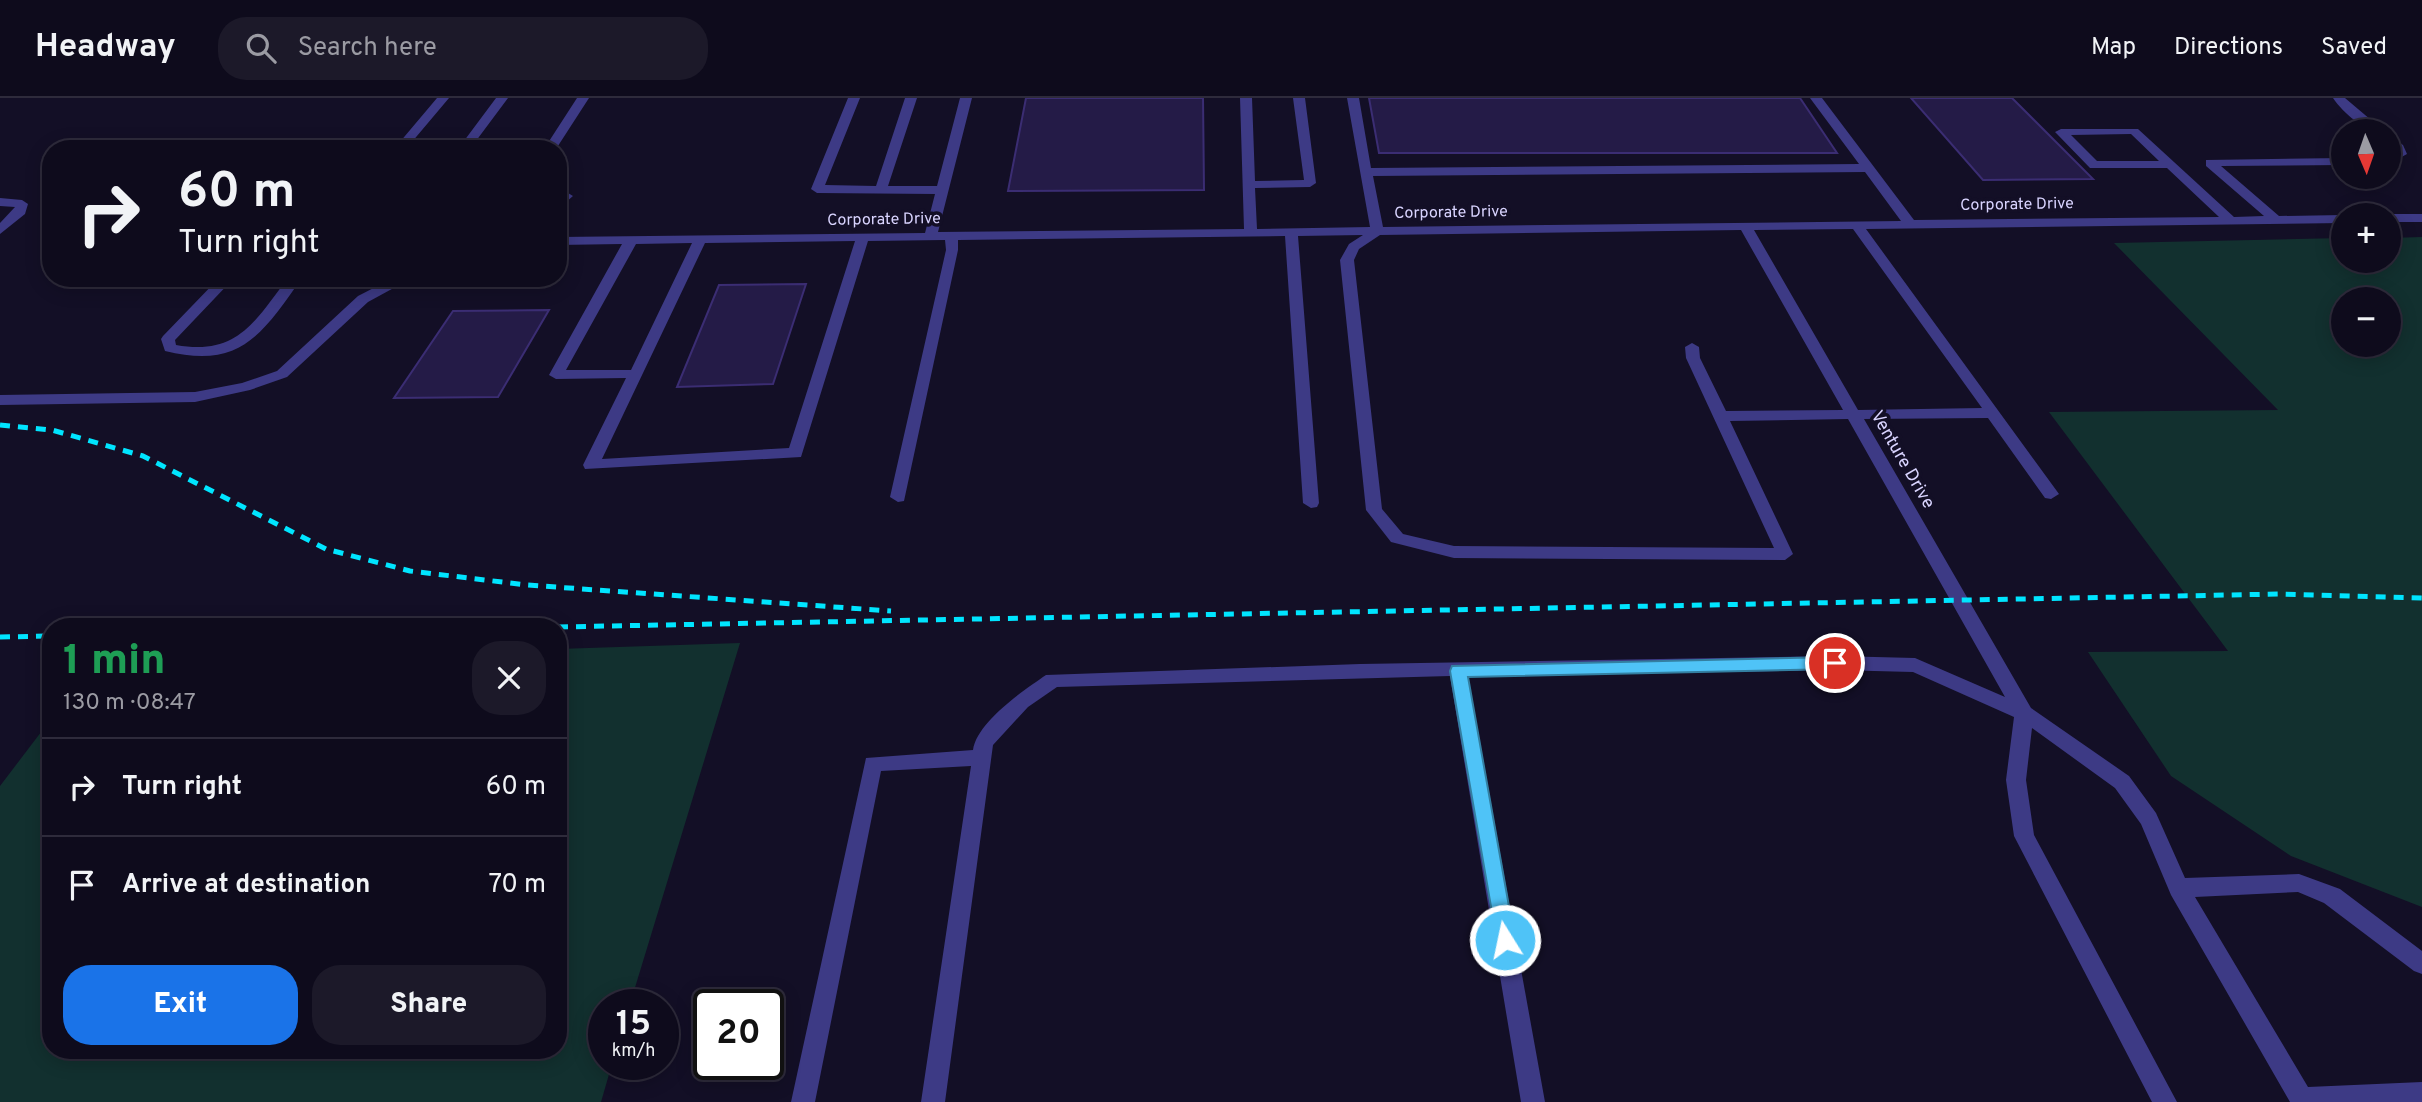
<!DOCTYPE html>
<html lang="en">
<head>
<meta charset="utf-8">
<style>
  :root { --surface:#0e0b1c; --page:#1c1929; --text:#f1f3f6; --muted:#9b9ba3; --line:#2e2b3b; --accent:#1a73e8 }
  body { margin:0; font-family:Overpass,sans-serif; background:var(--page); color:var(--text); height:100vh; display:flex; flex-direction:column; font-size:26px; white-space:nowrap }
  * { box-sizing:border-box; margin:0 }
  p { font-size:23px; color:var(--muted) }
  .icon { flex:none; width:38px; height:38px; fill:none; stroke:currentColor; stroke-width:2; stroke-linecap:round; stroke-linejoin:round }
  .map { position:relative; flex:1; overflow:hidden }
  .drawer { position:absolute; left:42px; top:520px; width:525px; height:441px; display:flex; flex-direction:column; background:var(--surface); border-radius:28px; box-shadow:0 4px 18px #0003,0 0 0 2px var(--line) }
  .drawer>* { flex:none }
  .banner { position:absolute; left:42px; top:42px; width:525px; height:147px; border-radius:28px; box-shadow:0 4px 18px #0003,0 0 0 2px var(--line); background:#0e0b1c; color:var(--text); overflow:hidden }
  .needle { width:46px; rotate:178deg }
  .buttons { position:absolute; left:2331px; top:21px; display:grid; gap:14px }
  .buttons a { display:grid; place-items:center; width:70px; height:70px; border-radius:50%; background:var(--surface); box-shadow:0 4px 18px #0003,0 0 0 2px var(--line); font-size:35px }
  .speed { position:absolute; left:588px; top:891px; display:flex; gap:14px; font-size:35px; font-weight:700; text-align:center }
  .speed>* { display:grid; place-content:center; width:91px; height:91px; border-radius:50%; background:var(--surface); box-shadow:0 4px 18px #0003,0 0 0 2px var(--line); line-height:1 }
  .speed small { font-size:18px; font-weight:400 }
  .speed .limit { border:4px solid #111; border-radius:10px; background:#fff; color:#111 }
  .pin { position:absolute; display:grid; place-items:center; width:60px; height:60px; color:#fff; margin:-30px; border:4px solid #fff; border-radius:50%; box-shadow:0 2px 7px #0007 }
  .me { position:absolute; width:77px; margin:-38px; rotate:350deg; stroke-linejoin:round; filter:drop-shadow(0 0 5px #0008) }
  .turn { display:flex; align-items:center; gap:24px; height:147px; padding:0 21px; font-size:32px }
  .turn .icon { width:91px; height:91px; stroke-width:2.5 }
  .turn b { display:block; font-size:49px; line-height:60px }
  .round { display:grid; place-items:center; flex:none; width:74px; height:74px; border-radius:28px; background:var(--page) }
  .headline { display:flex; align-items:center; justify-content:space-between; height:119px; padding:0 21px }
  h1 { font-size:42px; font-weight:800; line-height:52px; color:#1e9e55 }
  .cta { display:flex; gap:14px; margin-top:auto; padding:14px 21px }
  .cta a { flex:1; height:80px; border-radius:28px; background:var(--accent); color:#fff; font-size:28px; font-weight:800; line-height:80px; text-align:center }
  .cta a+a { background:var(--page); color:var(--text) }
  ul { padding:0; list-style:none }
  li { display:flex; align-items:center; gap:21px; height:98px; padding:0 21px; border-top:2px solid var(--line) }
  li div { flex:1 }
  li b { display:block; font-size:26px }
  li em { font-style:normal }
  header { display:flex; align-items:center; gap:42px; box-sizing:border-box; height:98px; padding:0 35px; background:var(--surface); border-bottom:2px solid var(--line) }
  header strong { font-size:33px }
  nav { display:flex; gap:38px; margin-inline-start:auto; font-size:24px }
  .search { width:490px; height:63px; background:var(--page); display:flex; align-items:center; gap:18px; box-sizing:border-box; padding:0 24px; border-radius:28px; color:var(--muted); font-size:26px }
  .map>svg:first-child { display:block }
  .green { fill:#12302f; fill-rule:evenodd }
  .building { fill:#241b47; stroke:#3b2d73; stroke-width:2 }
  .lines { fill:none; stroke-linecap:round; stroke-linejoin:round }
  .minor { fill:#3d3a85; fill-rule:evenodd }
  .rail { stroke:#00e5ff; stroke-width:5; stroke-dasharray:10 8; stroke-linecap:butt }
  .route { fill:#4fc3f7; stroke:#337fa1; stroke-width:2 }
  .labels { text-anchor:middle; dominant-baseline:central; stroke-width:7; stroke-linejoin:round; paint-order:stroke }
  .far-street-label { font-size:16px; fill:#d9d4ff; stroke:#130f26 }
  .street-label { font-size:18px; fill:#d9d4ff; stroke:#130f26 }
</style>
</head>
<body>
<header>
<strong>Headway</strong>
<div class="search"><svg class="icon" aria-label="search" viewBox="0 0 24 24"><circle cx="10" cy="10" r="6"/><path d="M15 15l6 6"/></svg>Search here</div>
<nav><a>Map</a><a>Directions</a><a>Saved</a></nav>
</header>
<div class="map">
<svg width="2422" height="1004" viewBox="0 0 2422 1004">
  <rect width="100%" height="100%" fill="#130f26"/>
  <path class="green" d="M 2422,139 L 2422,809 L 2291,758 L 2171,678 L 2088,554 L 2228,553 L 2049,314 L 2278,312 L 2114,145 L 2343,140 L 2343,163 L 2389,163 L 2389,140 ZM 2343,201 L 2389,201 L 2389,247 L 2343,247 Z
    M 740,545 L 630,906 L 604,906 L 604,966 L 612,966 L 601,1004 L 0,1004 L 0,688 L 51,621 L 51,952 L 558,952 L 558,551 Z"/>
  <path class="building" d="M 1026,0 L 1203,0 L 1204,92 L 1008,93 Z
    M 1369,0 L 1800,0 L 1837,55 L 1379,55 Z
    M 1911,0 L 2012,0 L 2093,81 L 1983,82 Z
    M 806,186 L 773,286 L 677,289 L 719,187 Z
    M 549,212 L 498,299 L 394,300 L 453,213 Z"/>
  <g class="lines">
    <path class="minor" d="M 437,0 L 449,0 L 406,51 L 394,51 Z
      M 496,0 L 508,0 L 470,51 L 458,51 Z
      M 577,0 L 589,0 L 556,51 L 544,51 Z
      M 848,0 L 860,0 L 825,87 L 876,88 L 905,0 L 917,0 L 888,88 L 937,88 L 960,0 L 972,0 L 938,134 L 1244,131 L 1240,0 L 1252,0 L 1255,83 L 1304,82 L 1293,0 L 1305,0 L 1316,85 L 1310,89 L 1255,90 L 1257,131 L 1370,129 L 1347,0 L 1359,0 L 1371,70 L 1859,66 L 1810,0 L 1822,0 L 1914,122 L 2219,119 L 2167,70 L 2090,70 L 2057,36 L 2055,34 L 2061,31 L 2138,31 L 2234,119 L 2264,118 L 2206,68 L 2206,62 L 2343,60 L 2343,67 L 2221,68 L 2279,118 L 2343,117 L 2343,125 L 1866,131 L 2059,396 L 2051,401 L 2045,400 L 1988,320 L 1864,321 L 2031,610 L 2129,678 L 2156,715 L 2185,780 L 2299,776 L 2340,791 L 2422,853 L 2422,876 L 2414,873 L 2324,805 L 2298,794 L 2195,799 L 2308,989 L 2422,984 L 2422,1004 L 2290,1004 L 2171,797 L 2141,726 L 2115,690 L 2032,630 L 2026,682 L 2034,737 L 2177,1004 L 2152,1004 L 2014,738 L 2006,682 L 2014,619 L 1913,574 L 1835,572 L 1468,578 L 1545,1004 L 1521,1004 L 1450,578 L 1057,589 L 1028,609 L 993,647 L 945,1004 L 921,1004 L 971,668 L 881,673 L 815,1004 L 791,1004 L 866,660 L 973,652 C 977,624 1024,592 1046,577 L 1360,566 L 1835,558 L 1915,560 L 2005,599 L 1848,321 L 1730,323 L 1793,456 L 1785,462 L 1454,460 L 1391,444 L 1366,412 L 1340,162 L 1349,146 L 1363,137 L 1298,138 L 1319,405 L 1317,409 L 1311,410 L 1303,405 L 1285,138 L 958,142 L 958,152 L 904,403 L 898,404 L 890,399 L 946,152 L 945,142 L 868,143 L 801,359 L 585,371 L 583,367 L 626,280 L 556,281 L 549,277 L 622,146 L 558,147 L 558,139 L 925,135 L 935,96 L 817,95 L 811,91 ZM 2131,36 L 2159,63 L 2097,63 L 2071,37 ZM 1865,74 L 1901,123 L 1383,129 L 1373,78 ZM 1853,131 L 1982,310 L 1858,312 L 1754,132 ZM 1741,132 L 1843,312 L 1726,313 L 1700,260 L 1699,249 L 1692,245 L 1685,249 L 1686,260 L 1774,450 L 1454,448 L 1403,436 L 1382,411 L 1354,162 L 1359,151 L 1380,137 ZM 855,143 L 789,350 L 602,361 L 705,145 ZM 692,145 L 631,272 L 566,272 L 636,146 Z
      M 2333,0 L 2345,0 L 2384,33 C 2365,34 2344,16 2333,0 Z
      M 2389,38 L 2403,47 L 2407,56 L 2389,66 L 2389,58 L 2395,55 L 2389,47 Z
      M 558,89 L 573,98 L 558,111 Z
      M 0,100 L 22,102 L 28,106 L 25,116 L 0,136 L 0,125 L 15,109 L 0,108 Z
      M 2389,116 L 2422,116 L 2422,124 L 2389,124 L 2389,117 L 2385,117 Z
      M 219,180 L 234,180 L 175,242 L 176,247 C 238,258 255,223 288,180 L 302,180 C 262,236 241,272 165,253 L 161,241 L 163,238 Z
      M 393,180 L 412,180 L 368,204 L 287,279 L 250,292 L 195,304 L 0,307 L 0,297 L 195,294 L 242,285 L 277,273 L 358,198 Z"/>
    <path class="rail" d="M 0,327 L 52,332 L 143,358 L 326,451 L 410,473 L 527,487 L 891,513
      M 558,529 L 2281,496 L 2422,500
      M 0,539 L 51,538"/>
  </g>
  <path class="route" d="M 1835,559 L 1843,565 L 1835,571 L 1468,579 L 1515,842 L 1512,849 L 1505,851 L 1498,849 L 1450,573 L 1452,568 Z"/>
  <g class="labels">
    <g class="far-street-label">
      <text transform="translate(2017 107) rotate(-1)">Corporate Drive</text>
      <text transform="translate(1451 115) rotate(-1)">Corporate Drive</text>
      <text transform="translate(884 122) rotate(-1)">Corporate Drive</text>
    </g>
    <g class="street-label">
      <text transform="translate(1902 362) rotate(60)">Venture Drive</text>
    </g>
  </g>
</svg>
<div class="buttons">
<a><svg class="needle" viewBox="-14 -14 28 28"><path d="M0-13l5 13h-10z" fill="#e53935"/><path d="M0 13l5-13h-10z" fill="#9b9ba3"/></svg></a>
<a>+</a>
<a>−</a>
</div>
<div class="speed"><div>15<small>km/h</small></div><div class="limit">20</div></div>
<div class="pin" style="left:1835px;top:565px;background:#d93025"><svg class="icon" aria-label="arrive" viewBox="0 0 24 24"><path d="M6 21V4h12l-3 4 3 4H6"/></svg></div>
<svg class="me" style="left:1505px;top:842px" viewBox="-20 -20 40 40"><circle r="17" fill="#4fc3f7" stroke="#fff" stroke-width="3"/><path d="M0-11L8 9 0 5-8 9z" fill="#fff"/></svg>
<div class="banner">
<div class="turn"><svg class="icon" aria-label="right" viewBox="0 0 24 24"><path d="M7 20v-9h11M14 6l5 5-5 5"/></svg><div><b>60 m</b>Turn right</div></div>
</div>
<section class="drawer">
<div class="headline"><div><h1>1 min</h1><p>130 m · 08:47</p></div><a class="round"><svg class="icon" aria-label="close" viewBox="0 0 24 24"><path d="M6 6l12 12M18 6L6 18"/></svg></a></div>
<ul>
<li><svg class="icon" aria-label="right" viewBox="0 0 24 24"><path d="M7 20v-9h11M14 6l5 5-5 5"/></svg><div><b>Turn right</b></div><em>60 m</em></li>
<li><svg class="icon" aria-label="arrive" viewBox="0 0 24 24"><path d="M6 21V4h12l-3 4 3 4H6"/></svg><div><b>Arrive at destination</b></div><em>70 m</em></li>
</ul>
<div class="cta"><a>Exit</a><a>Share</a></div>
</section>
</div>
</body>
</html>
